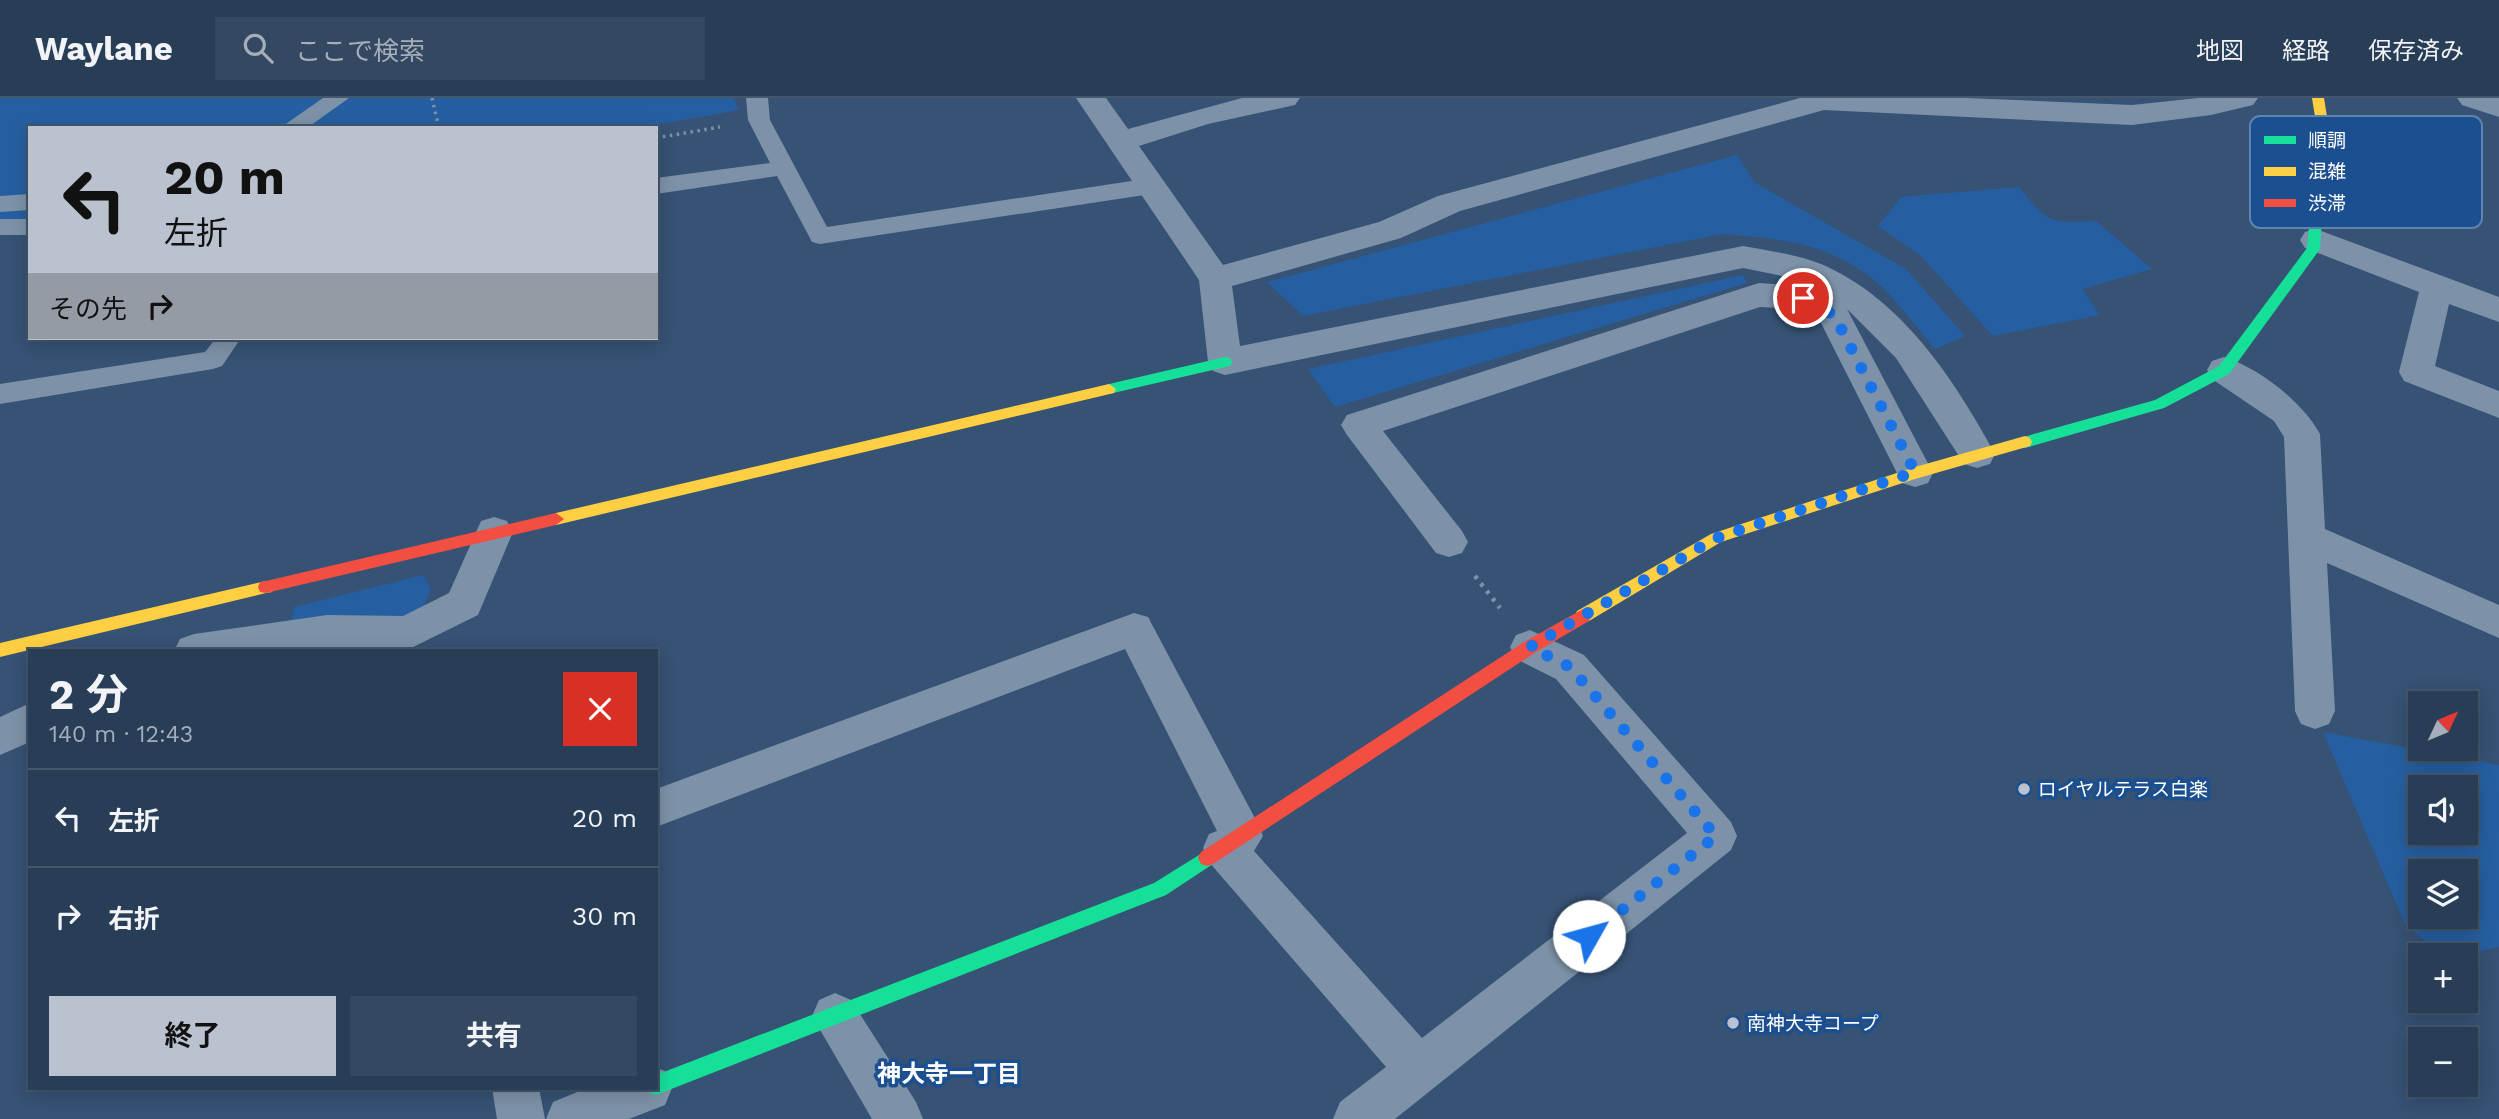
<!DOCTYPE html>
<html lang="ja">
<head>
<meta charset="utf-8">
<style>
  :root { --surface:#283e57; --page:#344961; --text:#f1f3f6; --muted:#a5aeba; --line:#44576d; --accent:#b9c2ce }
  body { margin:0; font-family:"Work Sans","Noto Sans JP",sans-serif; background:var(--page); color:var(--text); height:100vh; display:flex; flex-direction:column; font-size:26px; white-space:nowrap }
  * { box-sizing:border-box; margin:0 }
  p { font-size:23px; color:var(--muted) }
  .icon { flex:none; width:38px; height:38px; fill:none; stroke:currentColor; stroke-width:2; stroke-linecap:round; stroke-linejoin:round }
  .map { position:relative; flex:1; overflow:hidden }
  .sheet { position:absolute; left:28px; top:551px; width:630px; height:441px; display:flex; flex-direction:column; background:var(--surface); border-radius:0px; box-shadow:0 4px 18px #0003,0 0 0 2px var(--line) }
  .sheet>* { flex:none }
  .hud { position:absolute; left:28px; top:28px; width:630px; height:214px; border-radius:0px; box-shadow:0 4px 18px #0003,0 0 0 2px var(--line); background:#b9c2ce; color:#111; overflow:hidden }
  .needle { width:46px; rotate:46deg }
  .tools { position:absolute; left:2408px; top:593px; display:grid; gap:14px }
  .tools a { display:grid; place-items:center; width:70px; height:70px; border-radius:0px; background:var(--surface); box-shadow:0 4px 18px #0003,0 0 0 2px var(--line); font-size:35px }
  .pin { position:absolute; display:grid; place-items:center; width:60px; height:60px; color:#fff; margin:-30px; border:4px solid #fff; border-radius:50%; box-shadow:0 2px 7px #0007 }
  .me { position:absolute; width:77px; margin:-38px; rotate:52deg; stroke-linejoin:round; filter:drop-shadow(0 0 5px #0008) }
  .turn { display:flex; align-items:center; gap:24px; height:147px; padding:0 21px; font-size:32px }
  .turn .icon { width:91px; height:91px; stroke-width:2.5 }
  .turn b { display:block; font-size:49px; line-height:60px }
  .then { display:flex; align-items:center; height:66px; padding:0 21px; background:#0003; gap:14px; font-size:26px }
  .round { display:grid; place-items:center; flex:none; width:74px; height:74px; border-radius:0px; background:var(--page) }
  .summary { display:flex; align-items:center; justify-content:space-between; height:119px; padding:0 21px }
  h1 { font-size:42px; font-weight:700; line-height:52px }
  .button { display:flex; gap:14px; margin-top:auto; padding:14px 21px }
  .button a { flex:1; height:80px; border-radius:0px; background:var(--accent); color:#111; font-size:28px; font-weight:700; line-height:80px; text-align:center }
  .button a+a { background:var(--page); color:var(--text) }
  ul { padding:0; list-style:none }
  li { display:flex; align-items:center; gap:21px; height:98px; padding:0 21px; border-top:2px solid var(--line) }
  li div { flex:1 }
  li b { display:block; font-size:26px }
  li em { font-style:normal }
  header { display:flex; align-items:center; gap:42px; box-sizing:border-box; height:98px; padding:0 35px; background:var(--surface); border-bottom:2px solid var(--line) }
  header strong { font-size:33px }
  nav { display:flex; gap:38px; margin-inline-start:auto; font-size:24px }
  .search { width:490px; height:63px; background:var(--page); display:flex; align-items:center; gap:18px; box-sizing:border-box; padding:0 24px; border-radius:0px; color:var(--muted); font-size:26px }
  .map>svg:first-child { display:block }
  .green { fill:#265fa1; fill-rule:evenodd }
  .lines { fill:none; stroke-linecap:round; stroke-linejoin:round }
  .path-far1 { stroke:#7d92a8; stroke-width:3.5; stroke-dasharray:2.5 4.5; stroke-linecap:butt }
  .path { stroke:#7d92a8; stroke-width:4.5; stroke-dasharray:3.5 6; stroke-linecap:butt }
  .lane { fill:#7d92a8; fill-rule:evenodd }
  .street { fill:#7d92a8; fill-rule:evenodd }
  .fast { fill:#16e098; fill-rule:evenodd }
  .slow { fill:#ffcf43; fill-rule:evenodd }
  .jam { fill:#f24e42; fill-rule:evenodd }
  .route { stroke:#1a73e8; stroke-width:12; stroke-dasharray:0 21.6 }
  .poi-dot { fill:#b9c2ce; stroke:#1b4f8f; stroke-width:2.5 }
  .labels { text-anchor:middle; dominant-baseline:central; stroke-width:7; stroke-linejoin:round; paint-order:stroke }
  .poi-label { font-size:19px; fill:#fff; stroke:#1b4f8f; text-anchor:start }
  .near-neighbourhood-label { font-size:24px; font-weight:bold; fill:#fff; stroke:#1b4f8f }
  .key { fill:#1b4f8f; stroke:#5f84b1; stroke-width:2 }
  .key-label { font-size:19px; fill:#fff }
</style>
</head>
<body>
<header>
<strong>Waylane</strong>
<div class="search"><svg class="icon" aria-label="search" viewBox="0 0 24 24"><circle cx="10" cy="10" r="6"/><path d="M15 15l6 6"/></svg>ここで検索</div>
<nav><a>地図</a><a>経路</a><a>保存済み</a></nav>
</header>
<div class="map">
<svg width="2499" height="1021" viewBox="0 0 2499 1021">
  <rect width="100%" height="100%" fill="#365274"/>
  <path class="green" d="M 0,0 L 733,0 L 739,12 L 639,30 L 30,30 L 30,121 L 0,122 Z
    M 1737,57 L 1754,84 L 1906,171 L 1965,238 L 1935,251 C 1916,229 1897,201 1874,182 C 1829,145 1777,140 1722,136 L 1303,218 L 1267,184 Z
    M 2019,89 C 2048,125 2050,126 2096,123 L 2152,171 L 2082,191 L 2100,217 L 1993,238 L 1921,158 L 1878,128 L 1901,99 Z
    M 1743,177 L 1747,185 L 1335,309 L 1308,271 Z
    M 423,477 L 431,491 L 424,508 L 405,520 L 291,525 L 294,509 Z
    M 2323,634 L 2499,667 L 2499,849 L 2463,857 L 2442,857 L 2405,826 ZM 2420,690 L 2466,690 L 2466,735 L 2420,735 ZM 2420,774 L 2466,774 L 2466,819 L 2420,819 Z"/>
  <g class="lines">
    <path class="path-far1" d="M 432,0 L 439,30
      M 656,40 L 720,29"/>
    <path class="path" d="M 1475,478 L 1500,510"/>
    <path class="lane" d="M 323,0 L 349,0 L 307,30 L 280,30 Z
      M 746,0 L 768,0 L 770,22 L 827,129 L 1151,80 L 1159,83 L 1162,88 L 1159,93 L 1151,96 L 820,146 L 812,144 L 777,78 L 656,96 L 656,80 L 770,65 L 748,22 Z
      M 30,96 L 30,112 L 0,114 L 0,98 Z
      M 0,121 L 30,121 L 30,137 L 0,137 Z
      M 216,240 L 241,240 L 222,268 L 213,271 L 0,306 L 0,286 L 205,254 Z"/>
    <path class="street" d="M 1076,0 L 1106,0 L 1128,31 L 1242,0 L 1300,0 L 1295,7 L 1208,26 L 1139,48 L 1223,167 L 1379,124 L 1438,98 L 1800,0 L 1966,0 L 2132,7 L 2198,0 L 2258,0 L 2253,7 L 2211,17 L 2132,27 L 1824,12 L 1460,113 L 1401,140 L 1232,188 L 1240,248 L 1743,148 C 1769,153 1796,156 1821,166 C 1901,200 1955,282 1995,356 L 1990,366 L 1977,370 L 1964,366 L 1896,260 L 1847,211 L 1933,375 L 1928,385 L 1915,389 L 1902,385 L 1821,225 L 1797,211 L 1760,209 L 1383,333 L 1462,433 L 1468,444 L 1462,455 L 1449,459 L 1436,455 L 1347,337 L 1341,327 L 1347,317 L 1759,185 L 1803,188 L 1837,204 L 1792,180 L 1743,170 L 1225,277 L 1213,273 L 1208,264 L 1199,182 Z
      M 2457,0 L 2499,0 L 2499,19 L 2462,7 Z
      M 2316,131 L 2499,199 L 2499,224 L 2449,206 L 2435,268 L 2499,293 L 2499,320 L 2404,283 L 2399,274 L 2419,194 L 2305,150 L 2300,142 L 2305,134 Z
      M 2224,259 C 2259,270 2303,304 2320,336 L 2325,431 L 2499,507 L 2499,540 L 2327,465 L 2335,613 L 2329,626 L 2315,631 L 2301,626 L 2295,613 L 2284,339 L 2274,323 L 2212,281 L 2207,272 L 2212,263 Z
      M 494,419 L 507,423 L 513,434 L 478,517 L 407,552 L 174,553 L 180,541 L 194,536 L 327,517 L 403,518 L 449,495 L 481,423 Z
      M 1134,515 L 1148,519 L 1257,724 L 1263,738 L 1254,753 L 1422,940 L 1687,735 L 1556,581 L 1516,561 L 1510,549 L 1516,537 L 1530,532 L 1584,557 L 1731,724 L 1737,738 L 1731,752 L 1395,1021 L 1333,1021 L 1340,1004 L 1386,969 L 1209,764 L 1203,750 L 1209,736 L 1217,733 L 1125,551 L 656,729 L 656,691 Z
      M 30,605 L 30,644 L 0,657 L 0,619 Z
      M 835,895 L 851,902 L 916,1004 L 923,1021 L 872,1021 L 812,918 L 819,902 Z
      M 656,970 L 665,973 L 672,990 L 665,1007 L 629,1021 L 546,1021 L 553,1004 L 587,990 L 656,990 Z
      M 492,990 L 539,990 L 545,1021 L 497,1021 Z"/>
    <path class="fast" d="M 2317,102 L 2323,106 L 2320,151 L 2229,276 L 2164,310 L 2025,350 L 2020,348 L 2018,344 L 2020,340 L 2155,302 L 2219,268 L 2307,150 L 2311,106 Z
      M 1225,259 L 1230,260 L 1232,264 L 1230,268 L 1109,296 L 1102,291 L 1109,286 Z
      M 1207,752 L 1213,754 L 1216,760 L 1213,766 L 1166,797 L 656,997 L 649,994 L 648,990 L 656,990 L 656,977 L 1154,785 Z"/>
    <path class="slow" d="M 2312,0 L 2324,0 L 2329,31 L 2323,106 L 2317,110 L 2311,106 L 2317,31 Z
      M 1109,286 L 1116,291 L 1114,295 L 556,427 L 548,421 L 556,415 Z
      M 2025,338 L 2030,340 L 2032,344 L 2030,348 L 1915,381 L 1721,444 L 1589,523 L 1577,523 L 1575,518 L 1577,513 L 1711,436 L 1915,369 Z
      M 266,483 L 272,484 L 274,489 L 272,494 L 266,495 L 0,559 L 0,545 Z"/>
    <path class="jam" d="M 556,415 L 564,421 L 556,427 L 266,495 L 260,494 L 258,489 L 260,484 L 266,483 Z
      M 1583,511 L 1589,513 L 1591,518 L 1589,523 L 1536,554 L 1213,766 L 1207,768 L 1201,766 L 1198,760 L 1201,754 L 1524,544 Z"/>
  </g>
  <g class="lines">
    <path class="route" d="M 1589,838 L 1716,738 L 1570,569 L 1530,549 L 1716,440 L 1915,374 L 1834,217 L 1803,200"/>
  </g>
  <g class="poi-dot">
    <circle cx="2024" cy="691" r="7"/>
    <circle cx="1733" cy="925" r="7"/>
  </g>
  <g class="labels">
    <g class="poi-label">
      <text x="2038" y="691">ロイヤルテラス白楽</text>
      <text x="1747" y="925">南神大寺コープ</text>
    </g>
    <g class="near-neighbourhood-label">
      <text x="949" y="976">神大寺一丁目</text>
    </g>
  </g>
  <rect x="2250" y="18" width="232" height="112" rx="10" class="key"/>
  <rect x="2264" y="38" width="32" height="8" fill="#16e098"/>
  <rect x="2264" y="69" width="32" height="9" fill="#ffcf43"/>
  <rect x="2264" y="101" width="32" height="8" fill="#f24e42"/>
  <g class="key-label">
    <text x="2308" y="49">順調</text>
    <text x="2308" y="80">混雑</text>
    <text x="2308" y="112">渋滞</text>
  </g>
</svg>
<div class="tools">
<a><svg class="needle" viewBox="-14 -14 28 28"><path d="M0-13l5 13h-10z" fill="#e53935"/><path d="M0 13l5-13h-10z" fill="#a5aeba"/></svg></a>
<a><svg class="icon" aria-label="sound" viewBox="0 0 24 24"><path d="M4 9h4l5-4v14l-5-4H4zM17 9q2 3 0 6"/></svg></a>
<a><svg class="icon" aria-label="layers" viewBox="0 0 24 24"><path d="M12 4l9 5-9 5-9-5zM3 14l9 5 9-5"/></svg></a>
<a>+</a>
<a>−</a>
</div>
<div class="pin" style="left:1803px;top:200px;background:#d93025"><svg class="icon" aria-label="arrive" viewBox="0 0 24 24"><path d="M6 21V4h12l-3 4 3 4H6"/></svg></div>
<svg class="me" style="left:1589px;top:838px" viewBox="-20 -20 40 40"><circle r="19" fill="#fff"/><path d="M0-13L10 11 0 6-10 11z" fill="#1a73e8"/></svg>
<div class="hud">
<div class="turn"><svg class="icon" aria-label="left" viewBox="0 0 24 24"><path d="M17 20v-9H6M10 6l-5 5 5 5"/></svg><div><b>20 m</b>左折</div></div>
<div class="then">その先<svg class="icon" aria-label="right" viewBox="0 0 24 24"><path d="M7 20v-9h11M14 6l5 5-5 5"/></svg></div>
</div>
<section class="sheet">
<div class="summary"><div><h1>2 分</h1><p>140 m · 12:43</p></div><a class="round" style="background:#d93025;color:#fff"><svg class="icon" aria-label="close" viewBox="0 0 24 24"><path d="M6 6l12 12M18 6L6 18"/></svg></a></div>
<ul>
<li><svg class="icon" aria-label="left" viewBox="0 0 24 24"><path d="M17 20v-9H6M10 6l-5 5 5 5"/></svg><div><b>左折</b></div><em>20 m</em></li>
<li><svg class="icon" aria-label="right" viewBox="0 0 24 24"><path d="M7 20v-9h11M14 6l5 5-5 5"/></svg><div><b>右折</b></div><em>30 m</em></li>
</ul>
<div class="button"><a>終了</a><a>共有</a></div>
</section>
</div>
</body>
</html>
